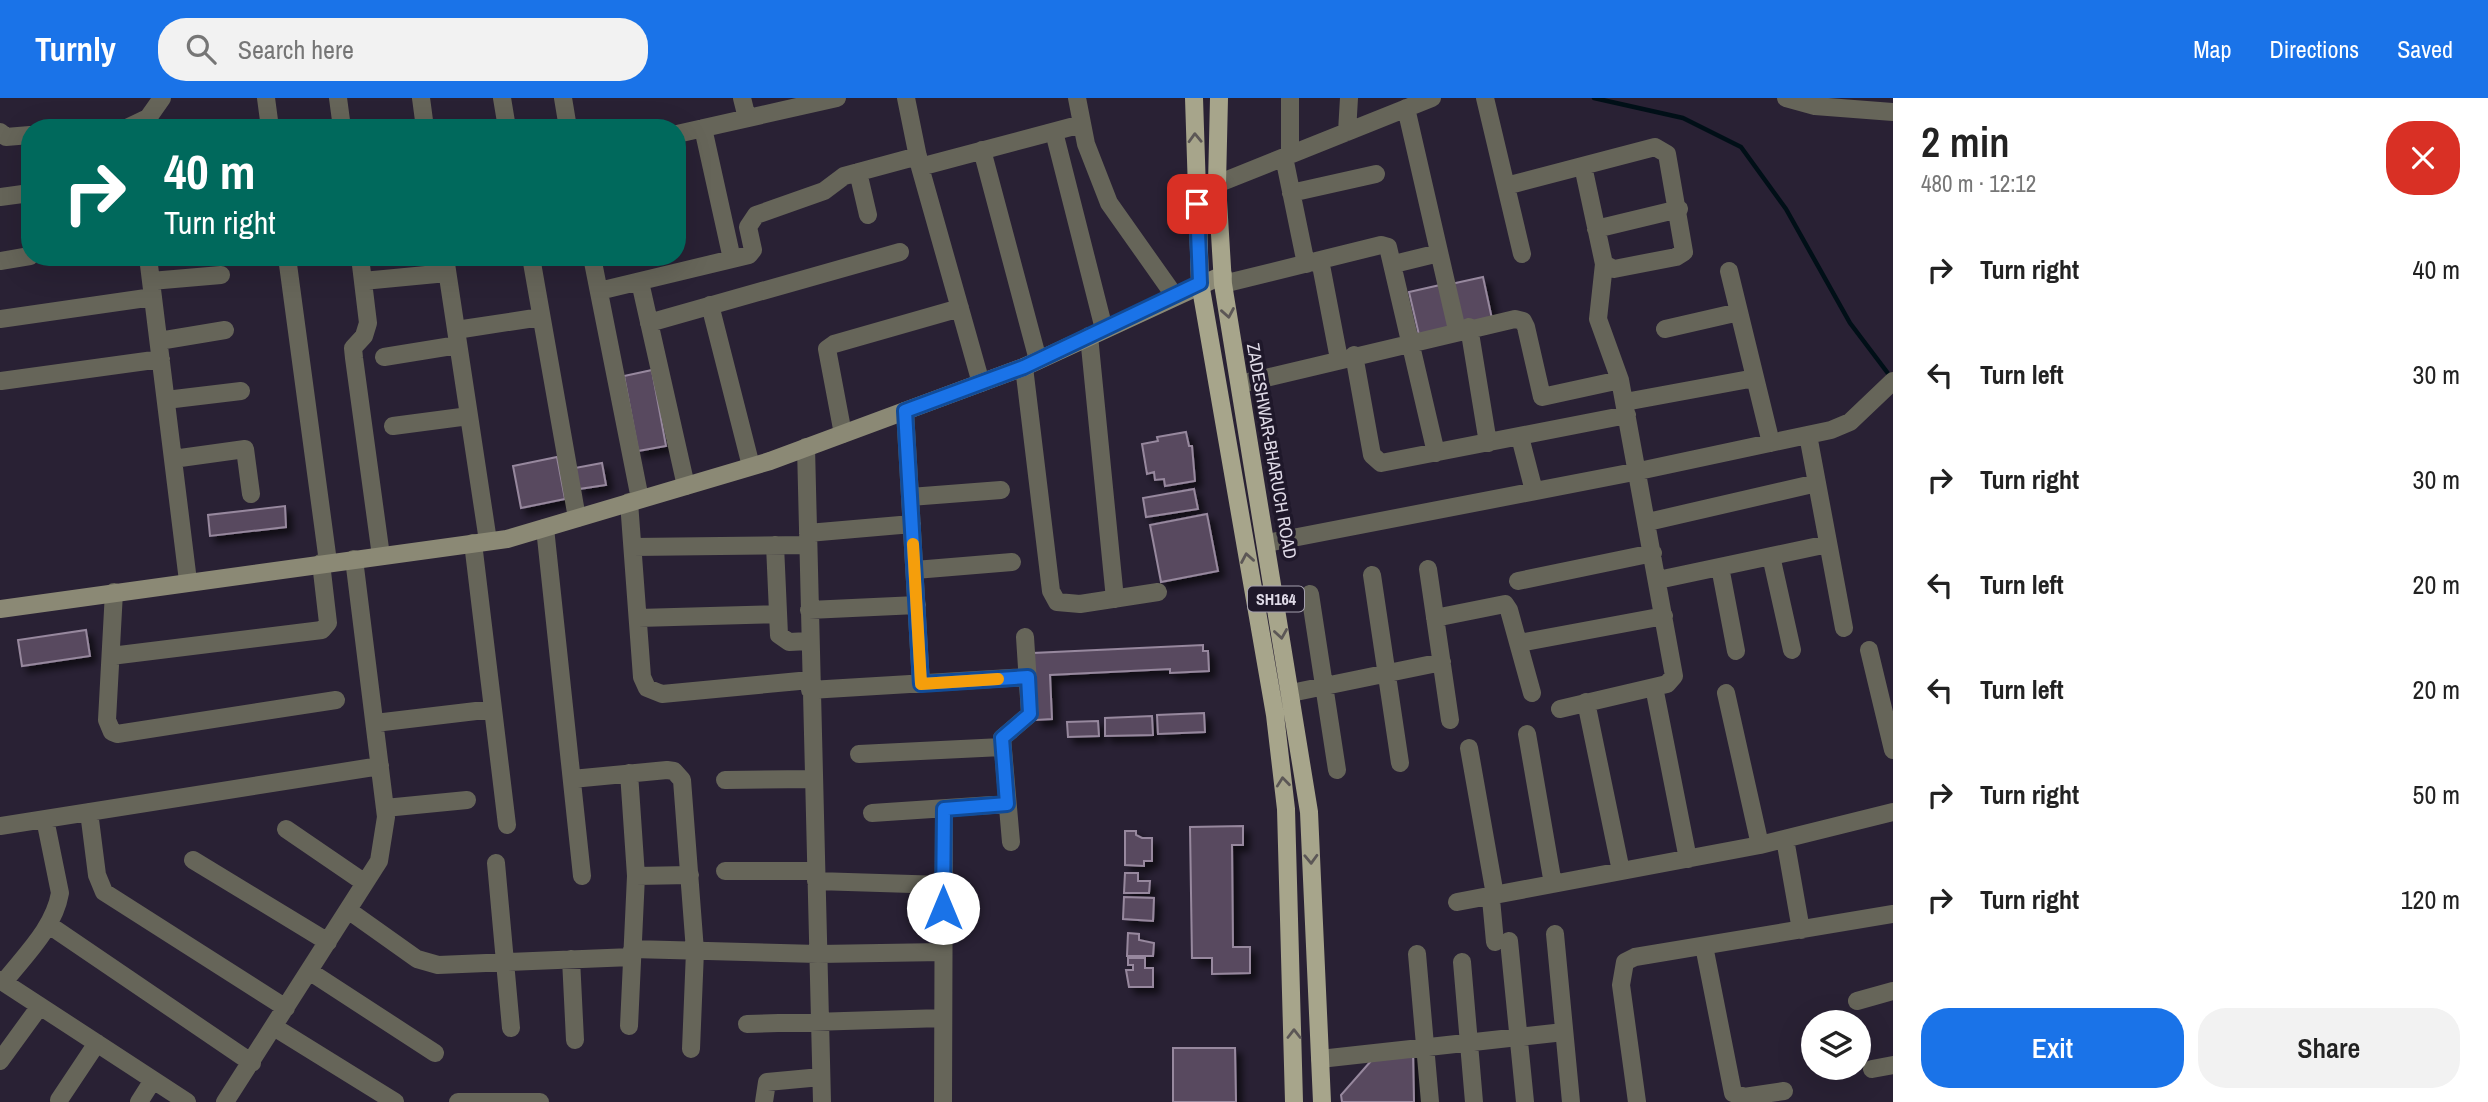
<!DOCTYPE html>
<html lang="en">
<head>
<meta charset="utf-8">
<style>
  :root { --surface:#fff; --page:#f2f2f2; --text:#222; --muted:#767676; --accent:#1a73e8 }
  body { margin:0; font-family:"Archivo Narrow",sans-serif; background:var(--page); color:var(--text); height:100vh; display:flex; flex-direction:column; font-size:26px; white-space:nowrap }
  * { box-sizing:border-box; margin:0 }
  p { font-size:23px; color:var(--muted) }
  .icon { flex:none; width:38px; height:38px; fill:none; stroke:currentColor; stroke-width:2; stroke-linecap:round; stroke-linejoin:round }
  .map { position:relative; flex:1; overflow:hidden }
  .drawer { display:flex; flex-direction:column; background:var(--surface); width:595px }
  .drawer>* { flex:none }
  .guide { position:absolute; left:21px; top:21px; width:665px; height:147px; border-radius:28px; box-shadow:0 7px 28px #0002; background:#00695c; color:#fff; overflow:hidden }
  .controls { position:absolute; left:1801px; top:912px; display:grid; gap:14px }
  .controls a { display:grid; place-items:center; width:70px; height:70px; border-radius:50%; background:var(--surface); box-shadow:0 7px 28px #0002; font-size:35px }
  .pin { position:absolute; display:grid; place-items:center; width:60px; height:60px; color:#fff; margin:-30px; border-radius:14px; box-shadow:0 4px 10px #0006 }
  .me { position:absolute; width:77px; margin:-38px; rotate:0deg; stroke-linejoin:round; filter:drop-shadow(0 0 5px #0008) }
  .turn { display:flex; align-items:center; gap:24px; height:147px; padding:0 28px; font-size:32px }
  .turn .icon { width:91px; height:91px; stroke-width:2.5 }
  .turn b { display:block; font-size:49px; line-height:60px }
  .round { display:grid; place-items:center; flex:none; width:74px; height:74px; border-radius:28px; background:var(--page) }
  .headline { display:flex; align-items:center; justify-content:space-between; height:119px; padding:0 28px }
  h1 { font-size:42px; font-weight:600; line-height:52px }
  .cta { display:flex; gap:14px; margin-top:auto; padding:14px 28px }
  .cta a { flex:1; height:80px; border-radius:28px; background:var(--accent); color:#fff; font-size:28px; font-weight:600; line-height:80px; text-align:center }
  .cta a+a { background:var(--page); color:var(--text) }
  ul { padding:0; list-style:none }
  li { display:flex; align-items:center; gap:21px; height:105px; padding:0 28px }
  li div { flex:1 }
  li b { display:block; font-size:26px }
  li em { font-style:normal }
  header { display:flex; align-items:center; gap:42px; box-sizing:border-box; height:98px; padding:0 35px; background:var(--accent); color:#fff }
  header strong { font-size:33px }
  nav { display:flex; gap:38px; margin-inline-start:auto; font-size:24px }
  .search { width:490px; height:63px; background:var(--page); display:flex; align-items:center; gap:18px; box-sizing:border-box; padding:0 24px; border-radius:28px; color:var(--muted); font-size:26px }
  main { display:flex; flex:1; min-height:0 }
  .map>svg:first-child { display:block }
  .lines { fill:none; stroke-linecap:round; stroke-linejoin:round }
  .stream { stroke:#000f17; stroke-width:4.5 }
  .building { fill:#584a5e; stroke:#97889e; stroke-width:2; filter:url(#shadow) }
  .street { stroke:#666559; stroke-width:18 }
  .secondary { stroke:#8b8975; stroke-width:18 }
  .primary { stroke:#a7a58b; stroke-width:18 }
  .oneway { stroke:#5c5756 }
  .route-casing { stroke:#114b97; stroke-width:18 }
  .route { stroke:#1a73e8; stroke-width:12 }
  .slow { stroke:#f59e0b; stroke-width:12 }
  .labels { text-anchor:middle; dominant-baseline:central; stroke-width:7; stroke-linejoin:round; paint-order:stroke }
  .shield { fill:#1f182a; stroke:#a5a0ae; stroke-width:2 }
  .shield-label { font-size:16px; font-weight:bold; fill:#dfdae7 }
  .street-label { font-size:18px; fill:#dfdae7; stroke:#1f182a }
</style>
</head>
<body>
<header>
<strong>Turnly</strong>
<div class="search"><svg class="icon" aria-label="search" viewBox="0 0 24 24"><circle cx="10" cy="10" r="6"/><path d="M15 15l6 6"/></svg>Search here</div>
<nav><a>Map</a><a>Directions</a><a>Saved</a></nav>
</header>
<main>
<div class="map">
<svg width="1893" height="1004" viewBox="0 0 1893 1004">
  <defs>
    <filter id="shadow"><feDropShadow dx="6" dy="6" stdDeviation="3.5" flood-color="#0009"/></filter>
  </defs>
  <rect width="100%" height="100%" fill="#292134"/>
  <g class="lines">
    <path class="stream" d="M 1594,0 L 1683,20 L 1741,49 L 1786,111 L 1850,225 L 1890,278"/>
  </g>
  <path class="building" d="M 1483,179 L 1492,221 L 1461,228 L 1451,186 Z
    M 1440,187 L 1450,230 L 1419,237 L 1409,194 Z
    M 652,272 L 666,348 L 638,353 L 624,278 Z
    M 1186,334 L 1189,348 L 1192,348 L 1195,383 L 1165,388 L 1164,381 L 1155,382 L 1154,374 L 1147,376 L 1142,346 L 1158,343 L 1157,339 Z
    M 557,359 L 565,401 L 521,410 L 513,368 Z
    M 602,365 L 606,387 L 579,391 L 575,370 Z
    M 1194,391 L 1198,411 L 1146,419 L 1143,400 Z
    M 285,408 L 286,429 L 210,438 L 208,417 Z
    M 1207,416 L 1218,473 L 1161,484 L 1150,427 Z
    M 86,532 L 90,558 L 22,568 L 18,542 Z
    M 1203,547 L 1203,553 L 1208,553 L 1209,573 L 1170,575 L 1170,571 L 1050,577 L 1052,621 L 1036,622 L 1033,555 Z
    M 1204,615 L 1205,634 L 1158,636 L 1157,617 Z
    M 1152,618 L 1153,637 L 1105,638 L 1105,620 Z
    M 1098,623 L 1099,638 L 1068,639 L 1067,624 Z
    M 1243,728 L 1243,747 L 1232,747 L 1233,849 L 1250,849 L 1250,875 L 1212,876 L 1212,860 L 1192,860 L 1190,729 Z
    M 1125,733 L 1136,733 L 1136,737 L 1142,740 L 1152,740 L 1152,763 L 1144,763 L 1144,768 L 1125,767 Z
    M 1125,775 L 1138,775 L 1138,783 L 1150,783 L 1149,795 L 1124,795 Z
    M 1124,799 L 1154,800 L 1153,823 L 1123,821 Z
    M 1128,835 L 1139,836 L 1139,842 L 1154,845 L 1153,858 L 1127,858 Z
    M 1128,860 L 1145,860 L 1145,870 L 1153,870 L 1153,889 L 1129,889 L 1126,872 L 1133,872 L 1133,867 L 1128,867 Z
    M 1173,950 L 1235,950 L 1236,1004 L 1173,1004 Z
    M 1413,952 L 1414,1004 L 1342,1004 L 1341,997 L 1371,963 Z"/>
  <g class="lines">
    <path class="street" d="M 266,0 L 270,30
      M 338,0 L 342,30
      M 421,0 L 425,30
      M 502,0 L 507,30
      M 563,0 L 568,30
      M 742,0 L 747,20
      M 906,0 L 920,69 L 981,285
      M 1077,0 L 1086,46 L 1109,105 L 1174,197
      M 1485,0 L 1522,156
      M 1786,0 L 1815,8 L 1893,14
      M 1406,10 L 1457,232
      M 127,30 L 148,20 L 162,0
      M 703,30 L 732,161
      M 0,34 L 6,39 L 30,37
      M 1054,34 L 1104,231
      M 1347,34 L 1349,0
      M 677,36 L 837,0
      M 982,52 L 1038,262
      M 1290,57 L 1290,0
      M 1284,59 L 1306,166
      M 920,69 L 1082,26
      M 858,74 L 868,117
      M 1217,86 L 1432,0
      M 1506,88 L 1655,49 L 1667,56 L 1684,154 L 1676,159 L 1614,171 L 1604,166 L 1583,68
      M 1291,95 L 1376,76
      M 0,99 L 30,95
      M 1596,131 L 1679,111
      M 148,159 L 188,483
      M 287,159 L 328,464
      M 360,159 L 368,225 L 364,238 L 353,250 L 354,260 L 381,458
      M 445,159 L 488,443
      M 531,159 L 577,420
      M 592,159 L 640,401
      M 1320,162 L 1339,261
      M 0,163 L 30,158
      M 1394,166 L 1439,155
      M 1729,173 L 1771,345
      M 151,183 L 221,177
      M 363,183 L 447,175
      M 640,184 L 686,388
      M 1223,186 L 1381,147 L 1388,149 L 1436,355
      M 599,193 L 749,157 L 753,152 L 748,129 L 756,117 L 824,93 L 844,78 L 918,58
      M 710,207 L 751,368
      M 0,221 L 153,199
      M 649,225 L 900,154
      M 1469,229 L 1488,345
      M 1665,231 L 1739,214
      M 456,232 L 541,219
      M 1089,238 L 1115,501
      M 159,243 L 225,232
      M 1354,257 L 1372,357 L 1381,365 L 1627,317
      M 384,259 L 458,247
      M 1024,269 L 1051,493 L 1057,504 L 1080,506 L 1158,494
      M 1,283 L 161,261
      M 1240,286 L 1515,221 L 1523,223 L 1526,229 L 1542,299 L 1620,282
      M 166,302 L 241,293
      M 1625,304 L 1755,280
      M 905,313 L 921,586
      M 393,328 L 469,318
      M 843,336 L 827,251 L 834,246 L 960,210
      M 1808,337 L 1844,530
      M 1520,339 L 1534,393
      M 806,349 L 822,1004
      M 173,361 L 245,351 L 251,396
      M 910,399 L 1001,392
      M 629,404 L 642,579 L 647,590 L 662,596 L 810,582
      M 1648,424 L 1817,385
      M 545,430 L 582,778
      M 808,435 L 912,426
      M 473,445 L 507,727
      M 1267,445 L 1639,373 L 1831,332 L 1850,324 L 1893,283
      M 775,447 L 779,537 L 789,544 L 809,543
      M 633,449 L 808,447
      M 1771,458 L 1792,552
      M 1720,469 L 1736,553
      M 1428,471 L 1450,622
      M 915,472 L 1012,464
      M 1372,477 L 1400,665
      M 1658,482 L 1828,446
      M 1518,483 L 1653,455
      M 114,494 L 107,622 L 112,634 L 117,636 L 336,602
      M 1310,496 L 1337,672
      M 809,512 L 917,507
      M 638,520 L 778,516
      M 1435,520 L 1505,506 L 1509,512 L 1532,595
      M 1519,545 L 1664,518
      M 1869,552 L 1893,652
      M 111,558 L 322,532 L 328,525 L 321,465
      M 1654,589 L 1688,761
      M 810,592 L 1028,579
      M 1291,595 L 1442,564
      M 1726,595 L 1760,747
      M 1586,604 L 1621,773
      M 1560,611 L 1667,586 L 1674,578 L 1620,282 L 1598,221 L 1604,166
      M 375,625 L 493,611
      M 1527,636 L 1553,786
      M 1469,650 L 1495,797 L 1491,801 L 1495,844
      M 859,656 L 1002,649
      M 629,675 L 636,778 L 629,928
      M 572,681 L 667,672 L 674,673 L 682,682 L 695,853 L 691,951
      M 725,682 L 813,681
      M 385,710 L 467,702
      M 89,714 L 97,777 L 104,794 L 286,910
      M 872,715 L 1007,706
      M 0,728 L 380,668
      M 286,731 L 365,785
      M 1785,741 L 1801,832
      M 1011,744 L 1002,640 L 1030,616 L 1025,539
      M 193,762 L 328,844
      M 496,765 L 511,930
      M 725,773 L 815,773
      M 636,778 L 690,777
      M 816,783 L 944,787
      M 1457,804 L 1760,747 L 1893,714
      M 348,812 L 417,861 L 438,867 L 632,859
      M 49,827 L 252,965
      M 1555,836 L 1571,1004
      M 1509,843 L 1525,1004
      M 1704,848 L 1733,995 L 1744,999 L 1784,993
      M 632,851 L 818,856 L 943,854
      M 1417,856 L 1430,1004
      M 571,861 L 575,942
      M 1462,864 L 1474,1004
      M 309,873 L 435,955
      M 0,882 L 187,1004
      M 4,884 C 25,857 54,830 60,795 L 45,721
      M 1857,903 L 1893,893
      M 747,926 L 943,920
      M 274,929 L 395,1004
      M 1320,961 L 1564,934
      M 0,963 L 40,908
      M 1872,971 L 1893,967
      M 59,1002 L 97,945
      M 139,1004 L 153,982
      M 225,1004 L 379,763 L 386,719 L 354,461
      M 458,1004 L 540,1004
      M 764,1004 L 767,984 L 821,979
      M 943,1004 L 944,711
      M 1637,1004 L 1621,887 L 1625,864 L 1635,859 L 1893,816"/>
    <path class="secondary" d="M 0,511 L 507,441 L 770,363 L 1024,269 L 1223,177"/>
    <path class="primary" d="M 1194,0 L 1200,185 L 1275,617 L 1286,711 L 1294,1004
      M 1219,0 L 1217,86 L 1223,186 L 1309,714 L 1322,1004"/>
  </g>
  <defs><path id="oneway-chevron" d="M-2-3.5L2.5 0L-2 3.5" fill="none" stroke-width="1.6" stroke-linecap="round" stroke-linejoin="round" transform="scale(1.75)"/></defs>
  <g class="oneway">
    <use href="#oneway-chevron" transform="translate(1195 40) rotate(-92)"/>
    <use href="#oneway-chevron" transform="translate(1228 215) rotate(80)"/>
    <use href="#oneway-chevron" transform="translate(1247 460) rotate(-100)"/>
    <use href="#oneway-chevron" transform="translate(1281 536) rotate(81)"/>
    <use href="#oneway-chevron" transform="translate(1283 684) rotate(-96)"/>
    <use href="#oneway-chevron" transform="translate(1311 761) rotate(88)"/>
    <use href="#oneway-chevron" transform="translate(1294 936) rotate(-90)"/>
  </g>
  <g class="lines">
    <g class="route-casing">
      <path id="route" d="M 943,810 L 944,711 L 1007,706 L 1002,640 L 1030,616 L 1028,579 L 921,586 L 905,313 L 1024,269 L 1200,185 L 1197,106"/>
    </g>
    <use href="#route" class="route"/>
    <path class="slow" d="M 913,446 L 921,586 L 998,581"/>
  </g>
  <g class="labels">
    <rect class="shield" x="1248" y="488.5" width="56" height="25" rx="5"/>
    <g class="shield-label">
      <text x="1276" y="501">SH164</text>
    </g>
    <g class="street-label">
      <text transform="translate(1272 353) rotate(80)">ZADESHWAR-BHARUCH ROAD</text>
    </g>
  </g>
</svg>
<div class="controls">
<a><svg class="icon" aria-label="layers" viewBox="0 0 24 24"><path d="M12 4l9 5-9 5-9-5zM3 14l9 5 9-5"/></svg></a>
</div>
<div class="pin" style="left:1197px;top:106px;background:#d93025"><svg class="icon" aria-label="arrive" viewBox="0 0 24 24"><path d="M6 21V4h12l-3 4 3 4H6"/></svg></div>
<svg class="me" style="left:943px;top:810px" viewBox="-20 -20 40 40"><circle r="19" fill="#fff"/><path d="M0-13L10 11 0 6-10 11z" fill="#1a73e8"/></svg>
<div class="guide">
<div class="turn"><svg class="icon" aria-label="right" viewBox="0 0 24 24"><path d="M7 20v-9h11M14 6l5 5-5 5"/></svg><div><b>40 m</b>Turn right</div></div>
</div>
</div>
<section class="drawer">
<div class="headline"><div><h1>2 min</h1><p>480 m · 12:12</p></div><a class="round" style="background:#d93025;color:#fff"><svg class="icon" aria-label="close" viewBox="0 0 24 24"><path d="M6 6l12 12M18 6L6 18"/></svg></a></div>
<ul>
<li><svg class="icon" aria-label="right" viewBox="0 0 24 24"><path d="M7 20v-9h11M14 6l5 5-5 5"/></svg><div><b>Turn right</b></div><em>40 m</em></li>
<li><svg class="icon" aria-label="left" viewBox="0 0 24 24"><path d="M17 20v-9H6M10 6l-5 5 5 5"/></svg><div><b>Turn left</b></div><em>30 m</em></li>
<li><svg class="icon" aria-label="right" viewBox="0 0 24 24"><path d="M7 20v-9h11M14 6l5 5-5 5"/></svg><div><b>Turn right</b></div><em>30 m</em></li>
<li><svg class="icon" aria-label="left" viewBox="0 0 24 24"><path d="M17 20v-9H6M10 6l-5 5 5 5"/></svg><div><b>Turn left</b></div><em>20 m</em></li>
<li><svg class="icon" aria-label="left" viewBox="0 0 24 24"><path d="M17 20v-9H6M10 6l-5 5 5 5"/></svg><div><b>Turn left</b></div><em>20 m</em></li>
<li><svg class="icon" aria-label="right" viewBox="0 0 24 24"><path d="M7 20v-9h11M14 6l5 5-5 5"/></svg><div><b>Turn right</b></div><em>50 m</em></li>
<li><svg class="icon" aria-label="right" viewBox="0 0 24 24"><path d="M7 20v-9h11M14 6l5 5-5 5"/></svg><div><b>Turn right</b></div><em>120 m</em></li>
</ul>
<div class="cta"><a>Exit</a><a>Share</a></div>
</section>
</main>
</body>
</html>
